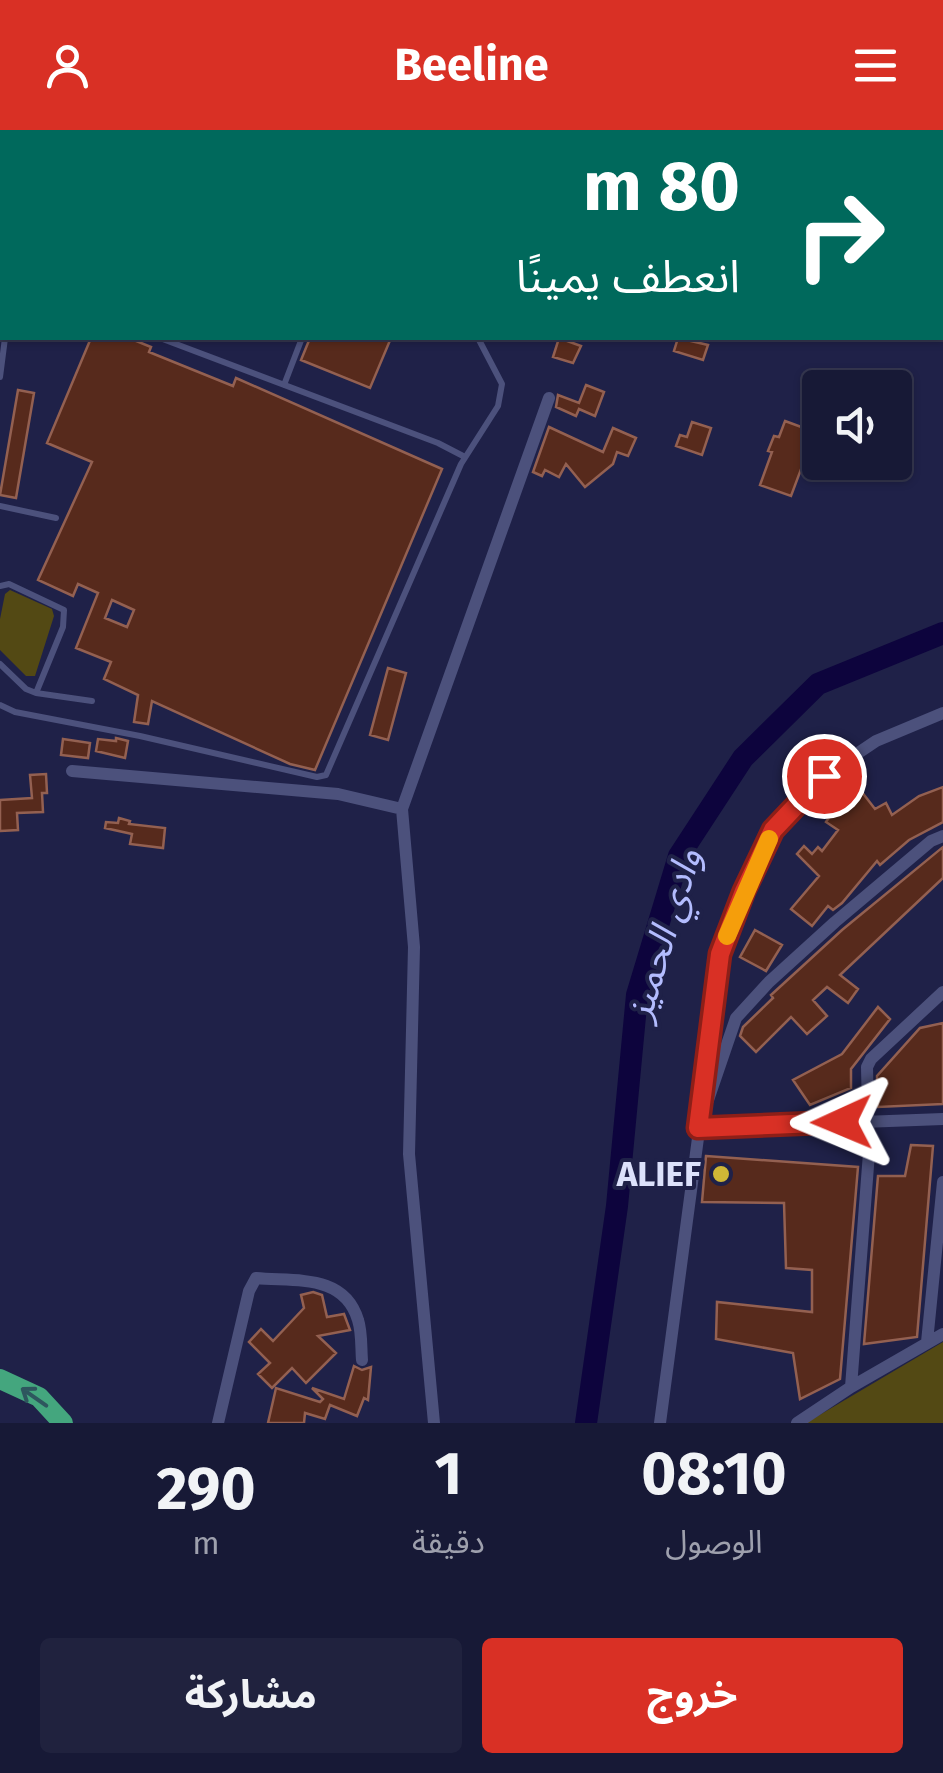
<!DOCTYPE html>
<html lang="ar">
<head>
<meta charset="utf-8">
<style>
  :root { --surface:#171936; --page:#20223e; --text:#f1f3f6; --muted:#9ea0ad; --line:#363851; --accent:#d93025 }
  body { margin:0; font-family:"Fira Sans","Noto Sans Arabic",sans-serif; background:var(--page); color:var(--text); direction:rtl; height:100vh; display:flex; flex-direction:column; font-size:38px; white-space:nowrap }
  * { box-sizing:border-box; margin:0 }
  p { font-size:32px; color:var(--muted) }
  .icon { flex:none; width:55px; height:55px; fill:none; stroke:currentColor; stroke-width:2; stroke-linecap:round; stroke-linejoin:round }
  .map { position:relative; height:1293px; overflow:hidden; direction:ltr }
  .panel { display:flex; flex-direction:column; background:var(--surface); flex:1 }
  .panel>* { flex:none }
  .hud { position:absolute; left:0px; top:0px; width:945px; height:210px; box-shadow:0 2px 8px #0004,0 0 0 2px var(--line); direction:rtl; background:#00695c; color:#fff; overflow:hidden }
  .controls { position:absolute; left:802px; top:240px; display:grid; gap:20px }
  .controls a { display:grid; place-items:center; width:110px; height:110px; border-radius:10px; background:var(--surface); box-shadow:0 2px 8px #0004,0 0 0 2px var(--line); font-size:50px }
  .pin { position:absolute; display:grid; place-items:center; width:85px; height:85px; color:#fff; margin:-42px; border:5px solid #fff; border-radius:50%; box-shadow:0 2px 10px #0007 }
  .me { position:absolute; width:110px; margin:-55px; rotate:269deg; stroke-linejoin:round; filter:drop-shadow(0 0 8px #0008) }
  .turn { display:flex; align-items:center; gap:35px; height:210px; padding:0 40px; font-size:45px }
  .turn .icon { width:130px; height:130px; stroke-width:2.5 }
  .turn b { display:block; font-size:70px; line-height:85px }
  .eta { display:flex; justify-content:space-evenly; align-items:center; height:170px; text-align:center }
  .eta b { font-size:60px; font-weight:700; line-height:70px }
  .primary-button { display:flex; gap:20px; margin-top:auto; padding:20px 40px }
  .primary-button a { flex:1; height:115px; border-radius:10px; background:var(--accent); color:#fff; font-size:40px; font-weight:700; line-height:115px; text-align:center }
  .primary-button a+a { background:var(--page); color:var(--text) }
  header { display:flex; justify-content:space-between; align-items:center; height:130px; padding:0 40px; background:var(--accent); color:#fff; font-size:45px; font-weight:700 }
  .map>svg:first-child { display:block }
  .green { fill:#534914 }
  .lines { fill:none; stroke-linecap:round; stroke-linejoin:round }
  .river { stroke:#0d043d; stroke-width:22 }
  .building { fill:#572a1c; stroke:#936051; stroke-width:2.5; fill-rule:evenodd }
  .service { stroke:#4c517c; stroke-width:6 }
  .minor { stroke:#4c517c; stroke-width:12 }
  .trunk { stroke:#44a67e; stroke-width:20 }
  .oneway { stroke:#2e565e }
  .route-casing { stroke:#8d1f18; stroke-width:25 }
  .route { stroke:#d93025; stroke-width:18 }
  .slow { stroke:#f59e0b; stroke-width:18 }
  .poi-dot { fill:#d0b736; stroke:#1f2148; stroke-width:4 }
  .labels { text-anchor:middle; dominant-baseline:central; stroke-width:8; stroke-linejoin:round; paint-order:stroke }
  .poi-label { font-size:35px; font-weight:bold; fill:#dce1fb; stroke:#1f2148; text-anchor:end }
  .water-label { font-size:38px; font-style:italic; fill:#b3bcfe; stroke:#1f2148 }
</style>
</head>
<body>
<header><svg class="icon" aria-label="menu" viewBox="0 0 24 24"><path d="M4 6h16M4 12h16M4 18h16"/></svg>Beeline<svg class="icon" aria-label="person" viewBox="0 0 24 24"><circle cx="12" cy="8" r="4"/><path d="M4 21q1-7 8-7t8 7"/></svg></header>
<div class="map">
<svg width="943" height="1293" viewBox="0 0 943 1293">
  <rect width="100%" height="100%" fill="#1f2148"/>
  <path class="green" d="M 10,460 L 52,479 L 54,486 L 35,546 L 26,546 L 0,520 L 0,489 L 5,464 Z
    M 943,1212 L 943,1293 L 806,1293 Z"/>
  <g class="lines">
    <path class="river" d="M 586,1293 L 617,1076 L 637,865 L 679,726 L 743,628 L 818,554 L 943,503"/>
  </g>
  <path class="building" d="M 91,208 L 129,208 L 151,217 L 149,222 L 233,256 L 236,248 L 442,339 L 315,640 L 290,634 L 152,571 L 148,594 L 134,592 L 138,565 L 104,549 L 111,532 L 76,518 L 98,463 L 78,454 L 73,466 L 38,450 L 92,332 L 47,313 ZM 112,470 L 134,480 L 127,497 L 105,488 Z
    M 310,208 L 391,208 L 370,258 L 301,230 Z
    M 559,208 L 581,216 L 573,233 L 553,227 Z
    M 678,208 L 708,215 L 703,230 L 674,221 Z
    M 586,255 L 604,262 L 595,286 L 579,279 L 576,286 L 556,277 L 558,265 L 579,273 Z
    M 18,260 L 34,263 L 16,368 L 0,365 Z
    M 785,291 L 815,302 L 791,366 L 760,355 L 772,322 L 768,321 L 774,306 L 779,307 Z
    M 692,292 L 711,298 L 702,325 L 676,316 L 680,305 L 687,307 Z
    M 549,297 L 603,322 L 613,298 L 636,308 L 628,326 L 617,322 L 613,334 L 585,357 L 566,334 L 559,347 L 545,340 L 542,346 L 533,342 Z
    M 388,538 L 406,543 L 388,610 L 370,605 Z
    M 116,608 L 128,611 L 125,628 L 96,621 L 98,609 L 116,611 Z
    M 63,609 L 90,613 L 88,628 L 61,625 Z
    M 46,644 L 47,663 L 42,663 L 43,682 L 17,683 L 18,700 L 0,701 L 0,670 L 32,668 L 30,645 Z
    M 858,657 L 875,679 L 886,673 L 892,685 L 919,666 L 943,657 L 943,692 L 909,710 L 880,735 L 877,731 L 842,773 L 833,780 L 828,776 L 812,796 L 791,779 L 819,746 L 797,724 L 804,716 L 812,724 L 818,717 L 822,721 L 838,700 L 826,692 L 840,671 Z
    M 119,688 L 130,691 L 129,694 L 165,698 L 163,718 L 130,714 L 132,704 L 105,698 L 106,692 L 118,693 Z
    M 943,717 L 943,748 L 840,845 L 858,859 L 848,873 L 827,857 L 813,870 L 827,886 L 807,904 L 791,887 L 756,922 L 740,906 L 743,897 L 773,868 L 771,865 L 842,800 Z
    M 755,800 L 782,815 L 766,841 L 740,827 Z
    M 878,877 L 890,889 L 851,939 L 851,958 L 810,975 L 793,950 L 842,924 Z
    M 943,893 L 943,974 L 878,977 L 877,946 L 920,898 Z
    M 911,1015 L 933,1016 L 917,1207 L 864,1214 L 878,1046 L 905,1046 Z
    M 706,1026 L 858,1037 L 840,1249 L 800,1269 L 793,1223 L 716,1209 L 717,1172 L 812,1182 L 812,1140 L 786,1138 L 784,1073 L 702,1072 Z
    M 313,1162 L 322,1165 L 327,1187 L 344,1184 L 350,1200 L 318,1206 L 336,1223 L 306,1253 L 292,1238 L 272,1258 L 258,1244 L 270,1233 L 249,1212 L 261,1199 L 273,1211 L 304,1178 L 301,1165 Z
    M 354,1236 L 362,1240 L 371,1237 L 368,1270 L 364,1268 L 357,1286 L 330,1275 L 325,1289 L 305,1283 L 304,1293 L 268,1293 L 276,1258 L 320,1272 L 323,1269 L 312,1258 L 344,1269 Z"/>
  <g class="lines">
    <path class="service" d="M 438,0 L 438,2
      M 877,0 L 883,2
      M 34,2 L 34,0
      M 385,2 L 386,0
      M 942,27 L 943,27
      M 160,208 L 438,313 L 465,327
      M 0,247 L 5,208
      M 284,255 L 302,208
      M 0,376 L 56,388
      M 0,456 L 9,454 L 64,480 L 63,497 L 36,563 L 26,559 L 0,534
      M 36,563 L 92,571
      M 0,575 L 15,582 L 140,606 L 317,647 L 326,645 L 461,334 L 498,276 L 502,254 L 478,208"/>
    <path class="minor" d="M 943,583 L 876,611 L 824,646 L 773,700 L 744,761 L 720,824 L 698,998 L 943,989
      M 72,641 L 338,664 L 402,679
      M 708,970 L 736,888 L 769,852 L 835,792 L 931,711 L 943,706
      M 927,1212 L 943,1052
      M 851,1257 L 869,1023 L 867,937 L 871,929 L 943,862
      M 218,1293 L 249,1161 L 256,1148 C 294,1152 344,1143 358,1190 C 362,1202 361,1218 362,1230
      M 434,1293 L 409,1024 L 414,817 L 402,679 L 549,268
      M 660,1293 L 700,993
      M 797,1293 L 851,1257 L 943,1204"/>
    <path class="trunk" d="M 0,1249 L 39,1267 L 63,1293"/>
  </g>
  <defs><path id="oneway-shaft" d="M-6 0H5M1.5-3L5.5 0L1.5 3" fill="none" stroke-width="1.6" stroke-linecap="round" stroke-linejoin="round" transform="scale(2.5)"/></defs>
  <use class="oneway" href="#oneway-shaft" transform="translate(34 1267) rotate(-145)"/>
  <g class="lines">
    <g class="route-casing">
      <path id="route" d="M 824,646 L 773,700 L 744,761 L 720,824 L 698,998 L 842,992"/>
    </g>
    <use href="#route" class="route"/>
    <path class="slow" d="M 727,806 L 769,709"/>
  </g>
  <circle class="poi-dot" cx="721" cy="1044" r="10"/>
  <g class="labels">
    <g class="poi-label">
      <text x="701" y="1044">ALIEF</text>
    </g>
    <g class="water-label">
      <text transform="translate(663 804) rotate(-73)">وادي الحميز</text>
    </g>
  </g>
</svg>
<div class="controls">
<a><svg class="icon" aria-label="sound" viewBox="0 0 24 24"><path d="M4 9h4l5-4v14l-5-4H4zM17 9q2 3 0 6"/></svg></a>
</div>
<div class="pin" style="left:824px;top:646px;background:#d93025"><svg class="icon" aria-label="arrive" viewBox="0 0 24 24"><path d="M6 21V4h12l-3 4 3 4H6"/></svg></div>
<svg class="me" style="left:842px;top:992px" viewBox="-20 -20 40 40"><path d="M0-17L14 15 0 8-14 15z" fill="#d93025" stroke="#fff" stroke-width="4"/></svg>
<div class="hud">
<div class="turn"><svg class="icon" aria-label="right" viewBox="0 0 24 24"><path d="M7 20v-9h11M14 6l5 5-5 5"/></svg><div><b>80 m</b>انعطف يمينًا</div></div>
</div>
</div>
<section class="panel">
<div class="eta">
<div><b>08:10</b><p>الوصول</p></div>
<div><b>1</b><p>دقيقة</p></div>
<div><b>290</b><p>m</p></div>
</div>
<div class="primary-button"><a>خروج</a><a>مشاركة</a></div>
</section>
</body>
</html>
